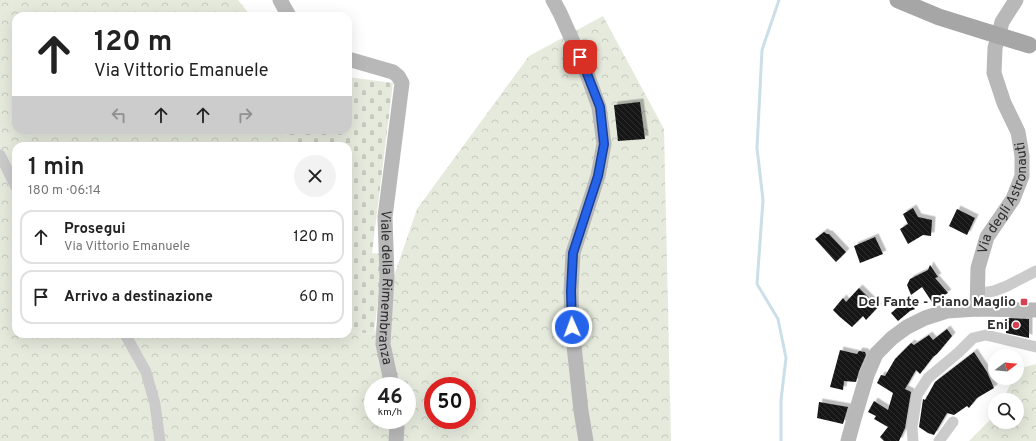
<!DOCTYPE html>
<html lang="it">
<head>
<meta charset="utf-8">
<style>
  :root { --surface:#fff; --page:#f2f2f2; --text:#222; --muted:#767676; --line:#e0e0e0 }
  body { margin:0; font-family:Overpass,sans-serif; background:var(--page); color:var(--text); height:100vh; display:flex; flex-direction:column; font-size:15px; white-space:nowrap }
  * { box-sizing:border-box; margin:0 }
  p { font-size:13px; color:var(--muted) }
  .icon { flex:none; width:22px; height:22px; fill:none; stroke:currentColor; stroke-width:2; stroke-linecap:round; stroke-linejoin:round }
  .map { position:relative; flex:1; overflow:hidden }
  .sheet { position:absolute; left:12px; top:142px; width:340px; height:196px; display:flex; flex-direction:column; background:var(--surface); border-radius:12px; box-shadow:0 4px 16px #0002 }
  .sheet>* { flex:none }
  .guide { position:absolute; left:12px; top:12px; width:340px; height:122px; border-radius:12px; box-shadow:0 4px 16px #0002; background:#fff; color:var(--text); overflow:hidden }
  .needle { width:26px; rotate:74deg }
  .fabs { position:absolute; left:988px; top:349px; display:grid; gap:8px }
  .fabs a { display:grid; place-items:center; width:36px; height:36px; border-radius:50%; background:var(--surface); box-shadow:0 4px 16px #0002; font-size:20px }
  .speed { position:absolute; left:364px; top:377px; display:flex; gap:8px; font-size:20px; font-weight:700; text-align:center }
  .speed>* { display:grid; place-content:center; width:52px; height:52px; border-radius:50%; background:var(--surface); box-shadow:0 4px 16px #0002; line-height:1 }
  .speed small { font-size:10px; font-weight:400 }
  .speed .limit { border:6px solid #d22; background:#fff; color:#111 }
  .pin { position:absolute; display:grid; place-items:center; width:34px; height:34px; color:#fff; margin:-17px; border-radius:8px; box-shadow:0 2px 6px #0006 }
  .me { position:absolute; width:44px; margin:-22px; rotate:358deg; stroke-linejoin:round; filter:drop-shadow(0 0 3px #0008) }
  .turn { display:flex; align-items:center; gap:14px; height:84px; padding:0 16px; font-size:18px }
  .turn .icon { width:52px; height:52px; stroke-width:2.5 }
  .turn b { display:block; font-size:28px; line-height:34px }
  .lanes { display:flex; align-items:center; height:38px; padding:0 16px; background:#0003; justify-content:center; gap:20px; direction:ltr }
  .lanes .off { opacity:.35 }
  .round { display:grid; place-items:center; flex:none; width:42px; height:42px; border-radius:21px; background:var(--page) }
  .summary { display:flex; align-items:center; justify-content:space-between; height:68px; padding:0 16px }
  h1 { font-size:24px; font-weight:600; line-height:30px }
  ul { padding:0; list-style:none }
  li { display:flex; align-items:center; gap:12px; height:54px; margin:0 8px 6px; padding:0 8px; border:2px solid var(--line); border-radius:12px }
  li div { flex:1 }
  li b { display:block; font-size:15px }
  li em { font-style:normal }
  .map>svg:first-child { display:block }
  .forest { fill:url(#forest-crowns); fill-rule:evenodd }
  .cemetery { fill:url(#cemetery-stones) }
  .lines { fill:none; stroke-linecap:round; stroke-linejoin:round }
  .stream { stroke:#cbdfe8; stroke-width:3 }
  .building { fill:url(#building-back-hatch); filter:url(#shadow) }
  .street { stroke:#cbcbcb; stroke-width:11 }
  .secondary { stroke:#b8b8b8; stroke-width:15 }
  .primary-bridge { stroke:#a6a6a6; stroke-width:17 }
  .route-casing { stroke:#184099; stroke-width:10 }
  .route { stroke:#2563eb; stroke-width:7 }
  .poi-dot { fill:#d54053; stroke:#fff; stroke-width:1.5 }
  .labels { text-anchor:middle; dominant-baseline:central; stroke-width:4; stroke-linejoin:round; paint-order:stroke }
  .street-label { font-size:14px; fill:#2e2e2e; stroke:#fff }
  .poi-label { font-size:14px; font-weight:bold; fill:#2e2e2e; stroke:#fff; text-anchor:end }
</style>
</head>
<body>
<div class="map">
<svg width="1036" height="441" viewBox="0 0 1036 441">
  <defs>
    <pattern id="forest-crowns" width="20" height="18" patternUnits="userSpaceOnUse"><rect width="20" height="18" fill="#e5eadd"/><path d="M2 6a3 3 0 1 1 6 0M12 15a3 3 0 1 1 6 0" fill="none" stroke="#c5c9be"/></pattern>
    <pattern id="cemetery-stones" width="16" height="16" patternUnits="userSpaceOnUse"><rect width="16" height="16" fill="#e5eadd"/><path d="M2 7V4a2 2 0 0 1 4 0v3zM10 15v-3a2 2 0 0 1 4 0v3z" fill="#c5c9be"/></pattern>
    <pattern id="building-back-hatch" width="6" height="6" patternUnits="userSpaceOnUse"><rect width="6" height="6" fill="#151515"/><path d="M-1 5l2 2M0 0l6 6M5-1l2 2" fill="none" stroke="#2f2f2f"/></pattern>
    <filter id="shadow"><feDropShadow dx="3.5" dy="-3.5" stdDeviation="0" flood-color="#0004"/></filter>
  </defs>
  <rect width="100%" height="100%" fill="#fff"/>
  <path class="forest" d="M 0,0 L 238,0 L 251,16 L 16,16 L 16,130 L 288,130 L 286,146 L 16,146 L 16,334 L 348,334 L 348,331 L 374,334 L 417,209 L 529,56 L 603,16 L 664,129 L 671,441 L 0,441 ZM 373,386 L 407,386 L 407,420 L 373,420 ZM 433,386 L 467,386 L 467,420 L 433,420 Z
    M 1036,364 L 1036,441 L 969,441 L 995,415 L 995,422 L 1017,422 L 1017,400 L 1003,400 L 1013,378 L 1017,378 L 1017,369 Z"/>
  <path class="cemetery" d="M 348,77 L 393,83 L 372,253 L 383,254 L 374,334 L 348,331 L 348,146 L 286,146 L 288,130 L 348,130 Z"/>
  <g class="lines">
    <path class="stream" d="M 779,0 L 762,50 L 757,148 L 763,200 L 757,284 L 778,319 L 786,358 L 781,400 L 781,441"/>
  </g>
  <path class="building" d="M 640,102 L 645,139 L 618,141 L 614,105 Z
    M 913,208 L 918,217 L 932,220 L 931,236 L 923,235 L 908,244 L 900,229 L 908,224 L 903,214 Z
    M 957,209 L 975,218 L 967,235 L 949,226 Z
    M 824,232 L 827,234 L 829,234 L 846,252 L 836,262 L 815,239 Z
    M 875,237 L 883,254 L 860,263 L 854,246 Z
    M 930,265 L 938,277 L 935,278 L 948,293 L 932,302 L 922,287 L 911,295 L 907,285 L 910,279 L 928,270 Z
    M 859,288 L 878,307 L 866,320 L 863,316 L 852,327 L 840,317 L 833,310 L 843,298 L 846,302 Z
    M 908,299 L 915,309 L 910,311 L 898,321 L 891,313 Z
    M 1006,318 L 1029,319 L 1029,338 L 1006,333 Z
    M 947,329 L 952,336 L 937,354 L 933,357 L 920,374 L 916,370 L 905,389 L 911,392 L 905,428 L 899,441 L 884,441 L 880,437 L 888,427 L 874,419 L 876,416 L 868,412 L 874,401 L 888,410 L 893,393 L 877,383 L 881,375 L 885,376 L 895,359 L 911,343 L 914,345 L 929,335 L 933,340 Z
    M 840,350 L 857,354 L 859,351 L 865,352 L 866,355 L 859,371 L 856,382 L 844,381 L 843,390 L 830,387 Z
    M 974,352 L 987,372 L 994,388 L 977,398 L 969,408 L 967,406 L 954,415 L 947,413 L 934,435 L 928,433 L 919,427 L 923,399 L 925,400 L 935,382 Z
    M 819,402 L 848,407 L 843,424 L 817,418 Z"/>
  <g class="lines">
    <path class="street" d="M 0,155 L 16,187
      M 977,294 L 994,291 L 1007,286 L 1036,271
      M 125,334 L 146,372 L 155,404 L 160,441
      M 913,441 L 912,427 L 917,395 L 928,378 L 959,352 L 973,338 L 986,335 L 1036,347
      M 939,441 L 953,422"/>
    <g class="secondary">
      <path d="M 280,0 L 289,16"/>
      <path d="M 553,0 L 560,13 L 586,71 L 599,107 L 604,144 L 598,176 L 573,253 L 571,291 L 572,327 L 581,411 L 586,441"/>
      <path id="s1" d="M 348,59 L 393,72 L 398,76 L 402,83 L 385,217 L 387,277 L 383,344 L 392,386"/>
      <path id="s2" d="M 977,309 L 978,268 L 987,237 L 1013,199 L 1022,176 L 1022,156 L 1018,132 L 1004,103 L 994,73 L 995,48 L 1002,22 L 1016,0"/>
      <path d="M 396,441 L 397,426 L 396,420"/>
      <path d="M 848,441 L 854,419 L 867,375 L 876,354 L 892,338 L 907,327 L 925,318 L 947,311 L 977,309 L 1036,310"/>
    </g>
    <path class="primary-bridge" d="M 898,0 L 939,17 L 1029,45"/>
  </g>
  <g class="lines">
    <g class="route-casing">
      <path id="route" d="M 572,327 L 571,291 L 573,253 L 598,176 L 604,144 L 600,107 L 586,71 L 580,57"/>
    </g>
    <use href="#route" class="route"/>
  </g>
  <g class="poi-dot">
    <rect x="1020" y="298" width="8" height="8" rx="2"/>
    <circle cx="1016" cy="325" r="4"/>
  </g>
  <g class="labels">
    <g class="street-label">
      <text stroke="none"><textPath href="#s2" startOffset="117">Via degli Astronauti</textPath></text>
      <text stroke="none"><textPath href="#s1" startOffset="267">Viale della Rimembranza</textPath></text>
    </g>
    <g class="poi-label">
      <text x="1016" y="302">Del Fante - Piano Maglio</text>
      <text x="1008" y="325">Eni</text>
    </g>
  </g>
</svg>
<div class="fabs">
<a><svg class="needle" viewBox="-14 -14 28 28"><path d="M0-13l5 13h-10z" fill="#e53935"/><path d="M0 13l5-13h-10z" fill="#767676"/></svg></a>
<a><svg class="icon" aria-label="search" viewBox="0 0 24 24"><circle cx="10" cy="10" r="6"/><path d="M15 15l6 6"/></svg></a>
</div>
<div class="speed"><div>46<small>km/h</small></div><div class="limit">50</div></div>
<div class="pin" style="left:580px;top:57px;background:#d93025"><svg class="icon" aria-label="arrive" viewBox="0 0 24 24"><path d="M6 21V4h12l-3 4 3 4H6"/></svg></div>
<svg class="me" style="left:572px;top:327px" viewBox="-20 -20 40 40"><circle r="17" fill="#2563eb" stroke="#fff" stroke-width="3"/><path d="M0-11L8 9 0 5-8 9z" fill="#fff"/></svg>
<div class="guide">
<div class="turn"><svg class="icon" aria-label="ahead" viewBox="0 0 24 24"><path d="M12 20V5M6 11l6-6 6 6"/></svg><div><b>120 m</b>Via Vittorio Emanuele</div></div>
<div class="lanes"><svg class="icon off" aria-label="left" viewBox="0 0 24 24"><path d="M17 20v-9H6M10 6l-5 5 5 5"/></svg><svg class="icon" aria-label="ahead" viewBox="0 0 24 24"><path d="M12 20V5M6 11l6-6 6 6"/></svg><svg class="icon" aria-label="ahead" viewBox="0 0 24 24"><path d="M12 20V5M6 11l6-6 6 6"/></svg><svg class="icon off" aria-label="right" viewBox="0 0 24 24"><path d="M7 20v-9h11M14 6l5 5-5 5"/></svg></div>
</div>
<section class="sheet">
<div class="summary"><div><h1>1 min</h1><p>180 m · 06:14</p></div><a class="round"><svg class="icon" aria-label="close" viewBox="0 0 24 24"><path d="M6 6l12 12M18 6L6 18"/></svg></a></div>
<ul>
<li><svg class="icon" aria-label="ahead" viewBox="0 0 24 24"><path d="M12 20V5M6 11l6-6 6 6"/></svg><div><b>Prosegui</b><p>Via Vittorio Emanuele</p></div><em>120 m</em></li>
<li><svg class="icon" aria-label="arrive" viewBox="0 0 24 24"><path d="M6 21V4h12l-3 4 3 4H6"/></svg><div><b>Arrivo a destinazione</b></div><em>60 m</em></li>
</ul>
</section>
</div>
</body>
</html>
